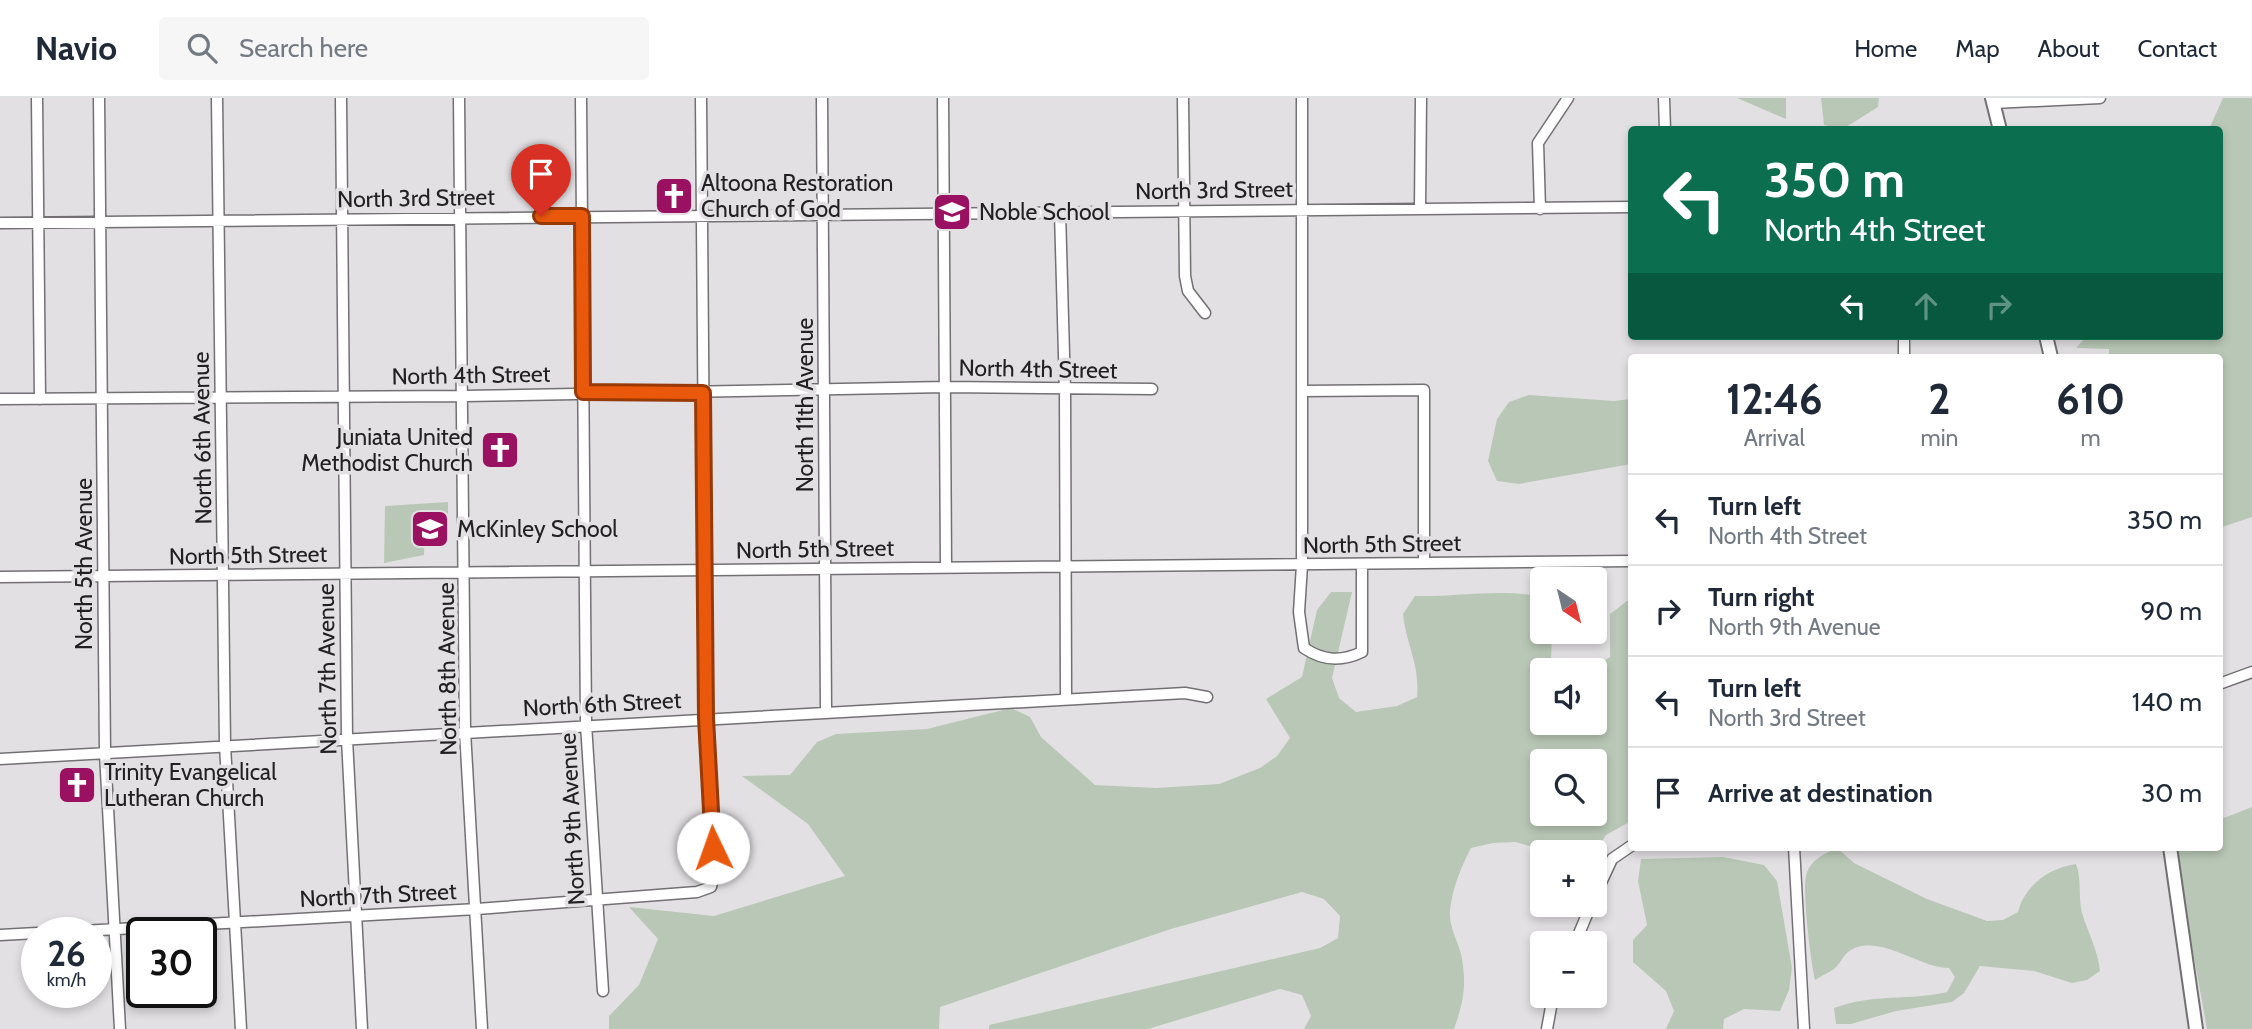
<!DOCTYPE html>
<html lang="en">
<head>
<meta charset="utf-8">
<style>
  :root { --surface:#fff; --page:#f6f6f7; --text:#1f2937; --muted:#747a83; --line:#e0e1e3 }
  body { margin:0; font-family:Cabin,sans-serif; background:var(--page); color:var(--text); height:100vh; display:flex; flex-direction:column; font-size:26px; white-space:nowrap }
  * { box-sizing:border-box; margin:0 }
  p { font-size:23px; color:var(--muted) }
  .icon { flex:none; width:38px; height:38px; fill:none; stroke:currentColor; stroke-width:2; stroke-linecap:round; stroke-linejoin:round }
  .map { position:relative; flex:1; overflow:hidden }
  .side { position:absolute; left:1628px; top:256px; width:595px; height:497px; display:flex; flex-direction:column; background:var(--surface); border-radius:7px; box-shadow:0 4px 10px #0003 }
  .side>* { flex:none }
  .banner { position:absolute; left:1628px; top:28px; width:595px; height:214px; border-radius:7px; box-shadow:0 4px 10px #0003; background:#0b6e4f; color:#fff; overflow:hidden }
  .needle { width:46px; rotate:145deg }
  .tools { position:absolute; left:1530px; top:469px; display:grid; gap:14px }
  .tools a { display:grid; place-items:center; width:77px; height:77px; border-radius:7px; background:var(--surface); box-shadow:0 4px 10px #0003; font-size:35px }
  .speed { position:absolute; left:21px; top:819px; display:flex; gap:14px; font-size:35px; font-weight:700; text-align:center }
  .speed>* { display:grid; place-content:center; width:91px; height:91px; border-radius:50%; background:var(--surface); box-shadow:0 4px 10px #0003; line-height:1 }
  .speed small { font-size:18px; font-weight:400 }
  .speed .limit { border:4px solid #111; border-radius:10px; background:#fff; color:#111 }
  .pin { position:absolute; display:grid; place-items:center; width:60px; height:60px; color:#fff; margin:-72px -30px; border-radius:50% 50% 50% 0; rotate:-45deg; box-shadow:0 0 7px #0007 }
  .pin .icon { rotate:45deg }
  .me { position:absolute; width:77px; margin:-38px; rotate:357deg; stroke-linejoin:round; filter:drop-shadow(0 0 5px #0008) }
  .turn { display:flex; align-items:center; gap:24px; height:147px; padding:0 21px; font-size:32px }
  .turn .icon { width:91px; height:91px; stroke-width:2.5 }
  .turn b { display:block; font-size:49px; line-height:60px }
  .lanes { display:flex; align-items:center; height:66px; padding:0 21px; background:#0003; justify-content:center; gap:35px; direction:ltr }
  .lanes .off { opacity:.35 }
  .eta { display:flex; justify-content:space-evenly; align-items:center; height:119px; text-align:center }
  .eta b { font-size:42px; font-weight:700; line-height:49px }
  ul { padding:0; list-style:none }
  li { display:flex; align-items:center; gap:21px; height:91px; padding:0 21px; border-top:2px solid var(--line) }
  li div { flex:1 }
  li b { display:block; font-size:26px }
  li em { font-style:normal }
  header { display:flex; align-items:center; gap:42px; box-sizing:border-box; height:98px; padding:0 35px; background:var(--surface); border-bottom:2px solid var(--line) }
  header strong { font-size:33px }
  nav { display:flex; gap:38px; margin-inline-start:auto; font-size:24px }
  .search { width:490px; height:63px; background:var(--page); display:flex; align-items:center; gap:18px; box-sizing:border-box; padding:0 24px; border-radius:7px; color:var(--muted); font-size:26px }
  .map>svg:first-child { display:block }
  .green { fill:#b9c8b6; fill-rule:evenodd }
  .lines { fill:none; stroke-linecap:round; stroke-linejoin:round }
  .minor-casing { stroke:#737074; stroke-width:13 }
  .major-casing { stroke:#737074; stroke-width:16 }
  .minor { stroke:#fff; stroke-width:10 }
  .major { stroke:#fff; stroke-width:12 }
  .route-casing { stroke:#983908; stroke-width:18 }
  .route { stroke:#ea580c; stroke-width:12 }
  .labels { text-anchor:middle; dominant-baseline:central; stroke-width:7; stroke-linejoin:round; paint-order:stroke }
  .poi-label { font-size:23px; fill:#222122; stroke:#e3e0e4; text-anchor:start }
  .street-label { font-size:23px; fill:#222122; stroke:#e3e0e4 }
</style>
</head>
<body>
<header>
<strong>Navio</strong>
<div class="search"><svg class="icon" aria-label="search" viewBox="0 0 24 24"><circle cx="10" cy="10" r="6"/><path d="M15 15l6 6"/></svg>Search here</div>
<nav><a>Home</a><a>Map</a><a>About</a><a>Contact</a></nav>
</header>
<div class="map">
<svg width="2252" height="931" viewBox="0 0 2252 931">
  <rect width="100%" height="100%" fill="#e3e0e4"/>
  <path class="green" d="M 1737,0 L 1786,0 L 1786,21 Z
    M 1821,0 L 1879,0 L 1878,9 L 1843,31 L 1824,27 Z
    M 2223,0 L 2252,0 L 2252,419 L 2219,430 L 2219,259 L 2109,259 L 2109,251 L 2076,250 L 2087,238 L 2219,238 L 2219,32 L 2209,31 Z
    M 1529,297 L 1614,303 L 1631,301 L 1631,366 L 1519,386 L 1497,383 L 1488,363 L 1497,321 L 1509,304 Z
    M 448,404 L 448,421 L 425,424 L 424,457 L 384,465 L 385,408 Z
    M 1331,494 L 1352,494 L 1332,580 L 1339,600 L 1356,614 L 1397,608 L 1417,599 C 1420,567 1406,546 1403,516 L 1415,498 C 1455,499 1505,490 1541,499 L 1542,534 L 1552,534 L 1551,562 C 1575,574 1588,573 1610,559 L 1610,516 L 1631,500 L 1631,723 L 1606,737 L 1594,756 L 1549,754 L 1516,744 L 1493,745 L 1471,750 C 1461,769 1452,791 1450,813 C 1449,829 1457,841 1461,856 C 1467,885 1464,903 1454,931 L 1304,931 L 1311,918 L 1302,897 L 1280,891 L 1148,931 L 989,931 L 989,927 L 1320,850 L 1338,840 L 1340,818 L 1324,801 L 1302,794 L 1171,831 L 940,909 L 939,931 L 609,931 L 609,918 L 639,887 L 658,841 L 629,809 L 714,818 L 845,778 L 808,726 L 742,678 L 790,677 L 817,644 L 836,636 L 927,631 L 1011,610 L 1030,619 L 1041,639 L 1095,687 L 1156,690 L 1219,686 L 1260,670 L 1277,658 L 1290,640 L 1266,601 L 1302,579 L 1317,512 ZM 1542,572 L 1594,572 L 1594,625 L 1542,625 ZM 1542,663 L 1594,663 L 1594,716 L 1542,716 Z
    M 2252,709 L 2252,931 L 2207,931 L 2174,749 L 2219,749 L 2219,722 Z
    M 1837,750 L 1854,765 L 1927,801 L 1987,823 L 2003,822 L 2018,814 C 2025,787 2049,770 2076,766 C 2082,782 2078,798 2082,815 C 2088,835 2098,852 2100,873 L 2087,882 L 2072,885 L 2034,873 L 1980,868 L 1964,895 L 1952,904 L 1896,913 L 1851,926 L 1836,926 L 1834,910 C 1874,895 1909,903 1947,894 L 1955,879 L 1949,870 C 1918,870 1877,833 1848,854 C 1843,858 1840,866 1834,871 C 1828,875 1821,878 1815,882 C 1811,866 1802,792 1806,778 C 1809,763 1825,755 1837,750 Z
    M 1723,759 L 1764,767 L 1777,783 L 1792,870 L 1789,892 L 1780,913 L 1744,911 L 1724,921 L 1723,931 L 1666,931 L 1674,913 L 1666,893 L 1633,864 L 1633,842 L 1647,827 L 1638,783 L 1641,761 Z"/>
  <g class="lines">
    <g class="minor-casing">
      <path id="minor" d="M 37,0 L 40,301
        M 99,0 L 105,655 L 120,931
        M 217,0 L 225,647 L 241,931
        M 341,0 L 347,641 L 362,931
        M 459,0 L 465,633 L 482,931
        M 581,0 L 586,626 L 603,893
        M 822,0 L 826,613
        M 943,0 L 946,468
        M 1183,0 L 1185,178 L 1188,193 L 1205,215
        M 1302,0 L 1302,467 L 1299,514 L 1304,550 C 1323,563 1341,564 1362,554 L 1362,466
        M 1664,0 L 1665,32
        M 1994,5 L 2100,0
        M 1420,110 L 1421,0
        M 1540,111 L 1538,45 L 1568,0
        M 1060,114 L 1065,292 L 1066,600
        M 0,125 L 1631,109
        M 1904,238 L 1904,259
        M 1303,293 L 1424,292 L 1424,465
        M 0,301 L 464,298 L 945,289 L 1152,291
        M 0,479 L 1631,463
        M 2219,586 L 2252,574
        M 0,661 L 1185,595 L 1207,599
        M 1794,749 L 1804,931
        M 1594,800 L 1612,761 L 1631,748
        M 46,835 L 477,811 L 697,794 L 711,789 L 714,776 L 706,620 L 701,0
        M 0,837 L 37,835
        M 1575,845 L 1591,807
        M 1547,931 L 1553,898"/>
    </g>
    <g class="major-casing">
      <path id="major" d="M 1992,0 L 2000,32
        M 2046,238 L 2051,259
        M 2170,749 L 2196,931"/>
    </g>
    <use href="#minor" class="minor"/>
    <use href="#major" class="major"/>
  </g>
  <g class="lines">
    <g class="route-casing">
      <path id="route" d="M 541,118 L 582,118 L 583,294 L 703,295 L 706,620 L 713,750"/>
    </g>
    <use href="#route" class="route"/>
  </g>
  <defs>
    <g id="church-square" transform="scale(2.0125)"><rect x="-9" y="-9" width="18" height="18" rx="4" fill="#9b1161" stroke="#e3e0e4"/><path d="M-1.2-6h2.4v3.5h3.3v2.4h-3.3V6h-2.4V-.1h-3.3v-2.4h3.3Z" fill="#fff"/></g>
    <g id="school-square" transform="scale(2.0125)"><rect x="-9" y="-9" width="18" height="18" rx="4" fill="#9b1161" stroke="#e3e0e4"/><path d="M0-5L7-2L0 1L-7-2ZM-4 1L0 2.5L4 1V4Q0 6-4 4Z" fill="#fff"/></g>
  </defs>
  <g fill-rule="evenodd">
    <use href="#church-square" x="674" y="98"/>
    <use href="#school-square" x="952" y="114"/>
    <use href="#church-square" x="500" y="352"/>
    <use href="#school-square" x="430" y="431"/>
    <use href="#church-square" x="77" y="687"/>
  </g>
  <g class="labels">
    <g class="poi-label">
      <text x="701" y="85">Altoona Restoration<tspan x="701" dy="26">Church of God</tspan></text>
      <text x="979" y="114">Noble School</text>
      <text x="473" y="339" text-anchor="end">Juniata United<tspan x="473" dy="26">Methodist Church</tspan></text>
      <text x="457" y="431">McKinley School</text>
      <text x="104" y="674">Trinity Evangelical<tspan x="104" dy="26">Lutheran Church</tspan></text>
    </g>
    <g class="street-label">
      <text transform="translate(1214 92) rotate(-1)">North 3rd Street</text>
      <text transform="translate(416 100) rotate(-1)">North 3rd Street</text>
      <text transform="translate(1038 271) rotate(1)">North 4th Street</text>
      <text transform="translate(471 277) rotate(-1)">North 4th Street</text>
      <text transform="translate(805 307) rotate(-90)">North 11th Avenue</text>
      <text transform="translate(202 340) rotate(-91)">North 6th Avenue</text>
      <text transform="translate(1382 446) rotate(-1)">North 5th Street</text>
      <text transform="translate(815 451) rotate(-1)">North 5th Street</text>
      <text transform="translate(248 457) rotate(-1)">North 5th Street</text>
      <text transform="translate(84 466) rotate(-90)">North 5th Avenue</text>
      <text transform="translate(327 571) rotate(-91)">North 7th Avenue</text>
      <text transform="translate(447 571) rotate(-91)">North 8th Avenue</text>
      <text transform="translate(602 606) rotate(-3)">North 6th Street</text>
      <text transform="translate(572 721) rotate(-93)">North 9th Avenue</text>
      <text transform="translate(378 797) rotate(-3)">North 7th Street</text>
    </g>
  </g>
</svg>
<div class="tools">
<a><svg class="needle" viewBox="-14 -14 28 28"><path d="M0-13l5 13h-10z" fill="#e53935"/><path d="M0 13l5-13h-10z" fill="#747a83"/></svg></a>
<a><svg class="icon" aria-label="sound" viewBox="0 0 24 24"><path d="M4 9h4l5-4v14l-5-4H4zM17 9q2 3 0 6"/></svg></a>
<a><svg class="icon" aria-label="search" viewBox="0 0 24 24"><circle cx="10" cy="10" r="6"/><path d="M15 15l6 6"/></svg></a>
<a>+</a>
<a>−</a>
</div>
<div class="speed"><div>26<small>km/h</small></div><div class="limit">30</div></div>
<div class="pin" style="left:541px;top:118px;background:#d93025"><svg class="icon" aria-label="arrive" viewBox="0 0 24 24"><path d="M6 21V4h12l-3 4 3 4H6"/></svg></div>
<svg class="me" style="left:713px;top:750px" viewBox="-20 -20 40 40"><circle r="19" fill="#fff"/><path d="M0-13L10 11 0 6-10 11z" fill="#ea580c"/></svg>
<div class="banner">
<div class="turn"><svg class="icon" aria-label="left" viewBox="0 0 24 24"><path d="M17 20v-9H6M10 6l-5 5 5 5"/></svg><div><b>350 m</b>North 4th Street</div></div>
<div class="lanes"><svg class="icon" aria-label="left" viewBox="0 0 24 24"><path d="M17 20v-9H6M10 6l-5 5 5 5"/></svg><svg class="icon off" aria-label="ahead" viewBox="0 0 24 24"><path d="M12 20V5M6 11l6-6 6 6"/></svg><svg class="icon off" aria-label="right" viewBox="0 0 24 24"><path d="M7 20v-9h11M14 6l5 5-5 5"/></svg></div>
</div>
<section class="side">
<div class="eta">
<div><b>12:46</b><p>Arrival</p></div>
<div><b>2</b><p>min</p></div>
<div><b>610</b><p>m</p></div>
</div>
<ul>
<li><svg class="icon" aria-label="left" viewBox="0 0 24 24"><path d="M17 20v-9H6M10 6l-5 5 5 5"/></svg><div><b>Turn left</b><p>North 4th Street</p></div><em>350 m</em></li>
<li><svg class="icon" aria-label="right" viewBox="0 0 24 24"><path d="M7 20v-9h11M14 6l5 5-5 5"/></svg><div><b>Turn right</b><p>North 9th Avenue</p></div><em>90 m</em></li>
<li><svg class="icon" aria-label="left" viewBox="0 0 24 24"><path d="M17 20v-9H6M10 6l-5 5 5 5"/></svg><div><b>Turn left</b><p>North 3rd Street</p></div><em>140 m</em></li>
<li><svg class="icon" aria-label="arrive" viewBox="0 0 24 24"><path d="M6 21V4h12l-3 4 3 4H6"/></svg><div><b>Arrive at destination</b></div><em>30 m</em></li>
</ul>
</section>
</div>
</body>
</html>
